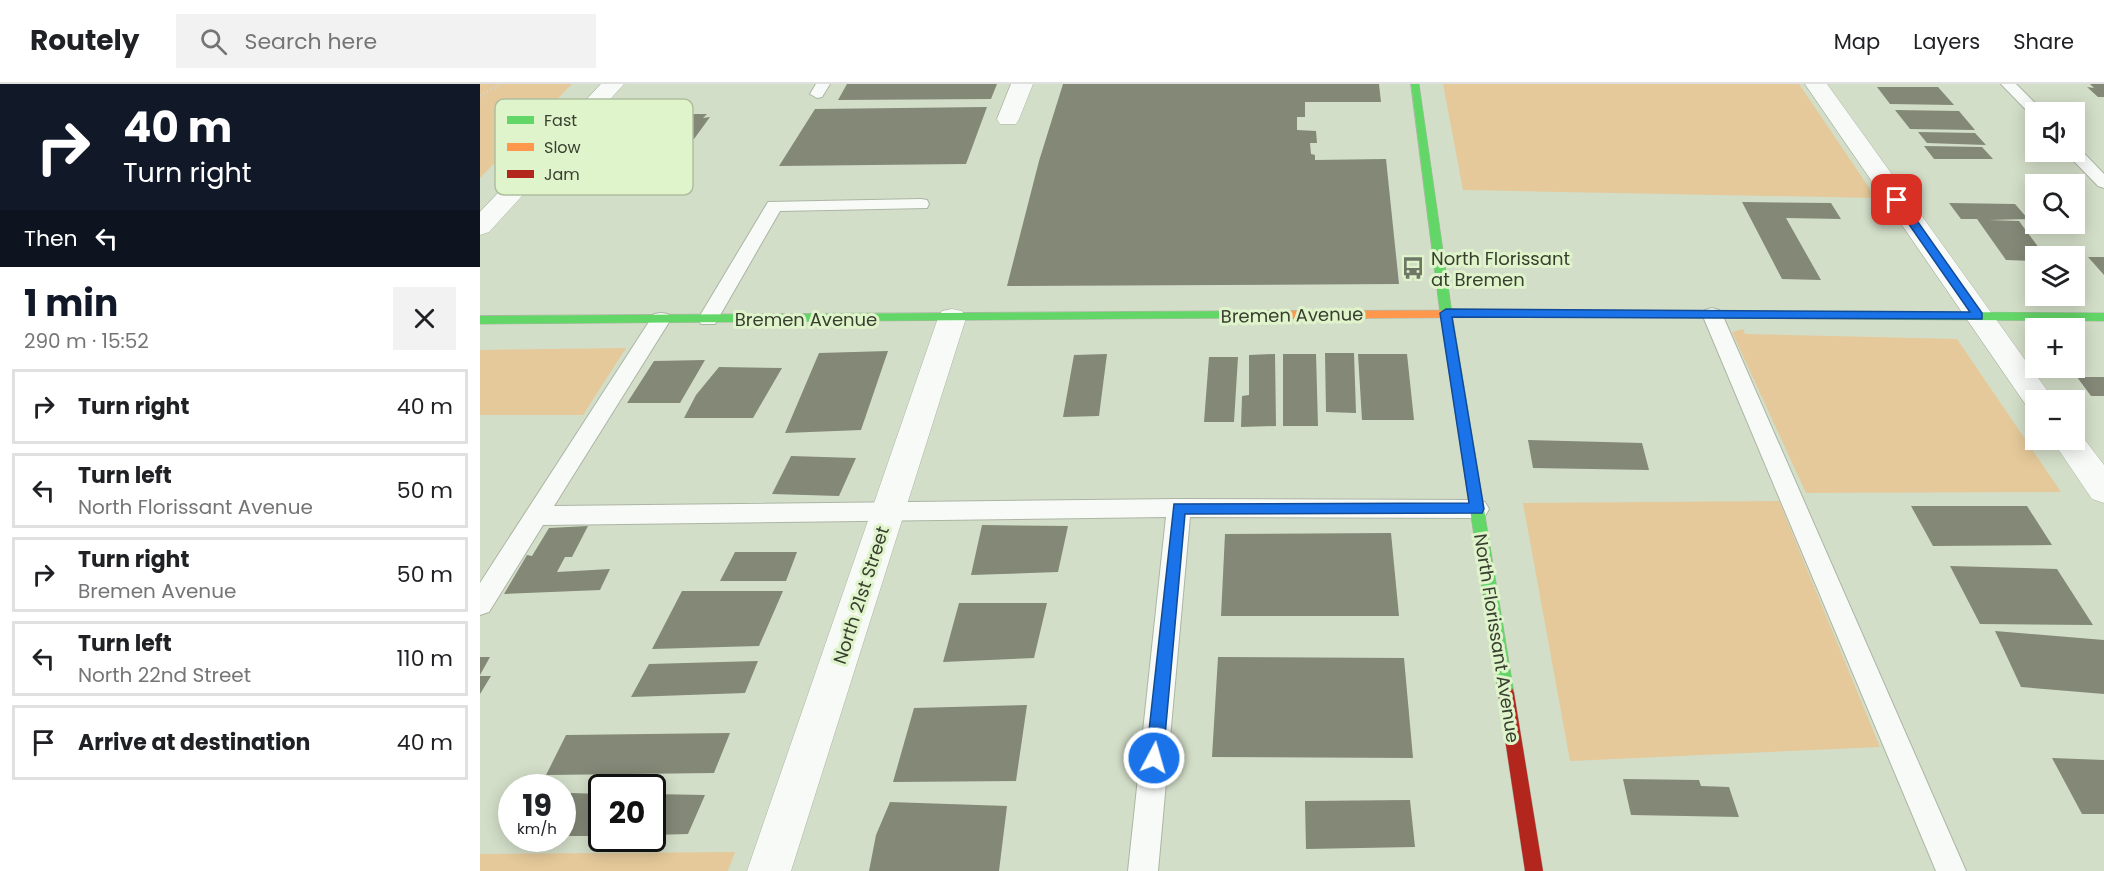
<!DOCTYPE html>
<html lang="en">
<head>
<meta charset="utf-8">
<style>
  :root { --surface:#fff; --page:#f2f2f2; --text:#202124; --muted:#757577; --line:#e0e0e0; --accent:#111827 }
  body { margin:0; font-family:Poppins,sans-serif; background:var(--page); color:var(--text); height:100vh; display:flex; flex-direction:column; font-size:22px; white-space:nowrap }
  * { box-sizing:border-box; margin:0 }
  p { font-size:20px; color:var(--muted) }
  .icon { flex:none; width:33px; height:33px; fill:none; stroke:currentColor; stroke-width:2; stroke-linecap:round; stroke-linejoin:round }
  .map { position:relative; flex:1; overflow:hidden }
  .drawer { display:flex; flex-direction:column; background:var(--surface); width:480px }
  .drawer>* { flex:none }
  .top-card { background:#111827; color:#fff; overflow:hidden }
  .buttons { position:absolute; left:1545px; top:18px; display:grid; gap:12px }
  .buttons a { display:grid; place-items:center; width:60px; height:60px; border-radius:0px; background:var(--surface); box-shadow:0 3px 15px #0003; font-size:30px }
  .speed { position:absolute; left:18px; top:690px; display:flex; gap:12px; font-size:30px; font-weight:700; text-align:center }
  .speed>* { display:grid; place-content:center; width:78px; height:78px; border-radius:50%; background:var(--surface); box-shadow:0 3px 15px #0003; line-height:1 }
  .speed small { font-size:15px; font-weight:400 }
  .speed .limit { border:3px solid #111; border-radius:9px; background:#fff; color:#111 }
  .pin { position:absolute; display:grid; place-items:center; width:51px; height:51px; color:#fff; margin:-26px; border-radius:12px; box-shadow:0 3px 9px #0006 }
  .me { position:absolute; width:66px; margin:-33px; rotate:6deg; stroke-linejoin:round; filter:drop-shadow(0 0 4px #0008) }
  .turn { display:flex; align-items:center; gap:21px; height:126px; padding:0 24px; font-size:27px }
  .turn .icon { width:78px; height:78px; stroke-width:2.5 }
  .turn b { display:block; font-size:42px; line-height:51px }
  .then { display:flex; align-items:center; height:57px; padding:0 24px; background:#0003; gap:12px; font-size:22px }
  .round { display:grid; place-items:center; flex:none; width:63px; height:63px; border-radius:0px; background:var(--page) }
  .summary { display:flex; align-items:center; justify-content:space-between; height:102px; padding:0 24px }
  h1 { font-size:36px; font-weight:700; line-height:45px; color:var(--accent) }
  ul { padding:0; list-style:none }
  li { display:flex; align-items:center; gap:18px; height:75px; margin:0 12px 9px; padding:0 12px; border:3px solid var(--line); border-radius:0px }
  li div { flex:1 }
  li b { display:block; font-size:22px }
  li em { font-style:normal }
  header { display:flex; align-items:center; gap:36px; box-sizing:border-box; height:84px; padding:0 30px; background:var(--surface); border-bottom:2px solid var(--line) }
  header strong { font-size:28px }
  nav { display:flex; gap:33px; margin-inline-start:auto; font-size:21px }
  .search { width:420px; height:54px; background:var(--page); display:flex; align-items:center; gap:15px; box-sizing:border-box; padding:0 21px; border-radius:0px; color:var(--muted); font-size:22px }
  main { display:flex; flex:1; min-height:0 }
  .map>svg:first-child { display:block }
  .green { fill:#e5c99a }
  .building { fill:#838877 }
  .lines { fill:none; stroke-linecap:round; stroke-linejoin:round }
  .lane-casing { stroke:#acb5a4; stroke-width:2 }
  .street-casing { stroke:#acb5a4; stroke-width:1 }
  .fast-casing { stroke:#acb5a4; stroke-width:1 }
  .slow-casing { stroke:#acb5a4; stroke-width:1 }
  .jam-casing { stroke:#acb5a4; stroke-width:1 }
  .path { stroke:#d4d8d0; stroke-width:3; stroke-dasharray:1 3; stroke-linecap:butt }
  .lane { fill:#f8faf7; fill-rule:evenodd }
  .street { fill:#f8faf7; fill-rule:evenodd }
  .fast { fill:#63d668; fill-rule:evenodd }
  .slow { fill:#ff974d; fill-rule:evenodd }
  .jam { fill:#b3261e; fill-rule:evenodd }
  .route { fill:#1a73e8; stroke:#114b97; stroke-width:1.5 }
  .labels { text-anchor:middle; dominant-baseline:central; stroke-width:6; stroke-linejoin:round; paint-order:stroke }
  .poi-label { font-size:18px; fill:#373f2f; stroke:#e0f4cc; text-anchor:start }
  .street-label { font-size:18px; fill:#373f2f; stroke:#e0f4cc }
  .key { fill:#e0f4cc; stroke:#adbe9d; stroke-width:1.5 }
  .key-label { font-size:16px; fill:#373f2f }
</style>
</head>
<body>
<header>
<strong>Routely</strong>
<div class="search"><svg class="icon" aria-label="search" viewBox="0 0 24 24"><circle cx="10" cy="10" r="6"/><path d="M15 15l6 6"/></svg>Search here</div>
<nav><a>Map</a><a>Layers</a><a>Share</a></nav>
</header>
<main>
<section class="drawer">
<div class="top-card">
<div class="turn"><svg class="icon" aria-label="right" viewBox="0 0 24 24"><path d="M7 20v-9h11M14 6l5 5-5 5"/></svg><div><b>40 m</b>Turn right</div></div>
<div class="then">Then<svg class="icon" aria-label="left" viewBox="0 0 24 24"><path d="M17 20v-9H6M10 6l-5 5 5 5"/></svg></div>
</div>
<div class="summary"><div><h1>1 min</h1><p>290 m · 15:52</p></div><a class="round"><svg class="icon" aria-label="close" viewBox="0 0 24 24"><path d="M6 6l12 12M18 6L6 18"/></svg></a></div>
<ul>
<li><svg class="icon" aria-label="right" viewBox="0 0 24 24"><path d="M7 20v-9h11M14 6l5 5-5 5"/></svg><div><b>Turn right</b></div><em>40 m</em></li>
<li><svg class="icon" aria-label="left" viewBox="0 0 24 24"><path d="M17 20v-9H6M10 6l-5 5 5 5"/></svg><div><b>Turn left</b><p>North Florissant Avenue</p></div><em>50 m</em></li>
<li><svg class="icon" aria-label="right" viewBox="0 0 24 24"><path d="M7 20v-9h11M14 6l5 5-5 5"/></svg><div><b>Turn right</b><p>Bremen Avenue</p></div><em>50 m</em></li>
<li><svg class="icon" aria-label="left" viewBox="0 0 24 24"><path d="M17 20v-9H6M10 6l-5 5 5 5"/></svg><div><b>Turn left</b><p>North 22nd Street</p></div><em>110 m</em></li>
<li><svg class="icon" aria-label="arrive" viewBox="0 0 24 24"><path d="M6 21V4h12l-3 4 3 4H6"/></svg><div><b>Arrive at destination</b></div><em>40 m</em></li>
</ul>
</section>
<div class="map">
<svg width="1624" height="787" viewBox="0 0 1624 787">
  <rect width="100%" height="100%" fill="#d3dec8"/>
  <path class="green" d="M 0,0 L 92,0 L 0,94 Z
    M 963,0 L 1319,0 L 1396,114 L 983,106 Z
    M 1263,245 L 1265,250 L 1477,255 L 1581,408 L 1326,409 L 1252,248 Z
    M 146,264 L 103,331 L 0,331 L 0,266 Z
    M 1299,417 L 1400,663 L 1090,677 L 1043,419 Z
    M 255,768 L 248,787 L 0,787 L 0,770 Z"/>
  <path class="building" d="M 367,0 L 517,0 L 511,15 L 358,16 Z
    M 583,0 L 899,0 L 901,18 L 825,18 L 825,33 L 817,33 L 817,46 L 836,47 L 837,59 L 830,59 L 831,70 L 835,71 L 835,76 L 906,75 L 919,200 L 527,202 L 559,77 Z
    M 1610,0 L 1624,0 L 1624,13 L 1618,13 L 1607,3 L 1614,4 Z
    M 1397,3 L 1458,3 L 1474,21 L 1410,20 Z
    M 507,23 L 486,80 L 299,82 L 335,25 Z
    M 1415,26 L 1479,27 L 1495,46 L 1430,45 Z
    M 189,30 L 227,30 L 223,34 L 230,33 L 214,55 L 133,56 L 129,53 L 141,46 L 150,36 L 185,36 Z
    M 1438,48 L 1495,49 L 1506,61 L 1447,59 Z
    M 1444,62 L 1502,63 L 1513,75 L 1454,75 Z
    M 1262,118 L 1351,119 L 1361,135 L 1306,134 L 1341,196 L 1302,195 Z
    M 1469,119 L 1535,120 L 1548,135 L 1509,136 L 1539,137 L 1565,172 L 1556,172 L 1556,177 L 1526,176 L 1497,135 L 1481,135 Z
    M 1608,173 L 1624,173 L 1624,191 Z
    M 408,267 L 381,346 L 305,349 L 339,269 Z
    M 845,269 L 874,269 L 876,329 L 846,328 Z
    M 627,270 L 619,332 L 583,333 L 594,271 Z
    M 795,270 L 796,342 L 761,343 L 762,312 L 769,311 L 769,271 Z
    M 803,270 L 836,270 L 838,342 L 803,342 Z
    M 878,270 L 927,270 L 934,336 L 882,336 Z
    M 729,273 L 758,273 L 754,338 L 724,338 Z
    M 225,276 L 200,319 L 147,319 L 174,277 Z
    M 239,283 L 302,284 L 273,334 L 204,334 L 216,311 Z
    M 1597,293 L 1624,293 L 1624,312 L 1611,312 Z
    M 1048,356 L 1162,359 L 1169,386 L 1053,384 Z
    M 311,372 L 376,374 L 359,412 L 292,410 Z
    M 1431,422 L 1547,422 L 1572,461 L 1453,462 Z
    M 502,441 L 588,442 L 578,488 L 491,491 Z
    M 108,442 L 92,473 L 85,473 L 77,488 L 130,485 L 120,506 L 24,510 L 47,471 L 52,472 L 69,444 Z
    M 911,449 L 919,532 L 741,532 L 745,450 Z
    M 255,468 L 317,468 L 306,497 L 240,497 Z
    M 1470,482 L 1577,485 L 1613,541 L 1500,540 Z
    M 202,507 L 303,507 L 279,562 L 172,565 Z
    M 479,519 L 567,519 L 554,574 L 463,578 Z
    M 1515,547 L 1624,556 L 1624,610 L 1541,603 Z
    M 0,573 L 10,573 L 0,591 Z
    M 738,573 L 924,574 L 933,674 L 732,673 Z
    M 278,577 L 265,609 L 151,613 L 169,580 Z
    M 0,592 L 11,592 L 0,610 Z
    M 547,621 L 536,697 L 413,698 L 434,624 Z
    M 250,649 L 234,689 L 66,691 L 86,651 Z
    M 1572,674 L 1624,676 L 1624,730 L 1602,730 Z
    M 1143,695 L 1219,696 L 1221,702 L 1249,703 L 1259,733 L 1151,731 Z
    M 91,709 L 122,710 L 122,752 L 82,752 L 82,729 Z
    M 172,710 L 225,711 L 208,750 L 172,751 Z
    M 930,716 L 935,763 L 826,765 L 825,717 Z
    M 410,718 L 527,722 L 519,787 L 389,787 L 396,751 Z"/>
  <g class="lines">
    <g class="lane-casing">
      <path id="lane" d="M 336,0 L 350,0 L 342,13 L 337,14 L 330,10 Z
        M 1521,0 L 1536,0 L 1564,28 L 1556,28 L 1556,32 L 1551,31 Z
        M 1594,63 L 1600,65 L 1624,90 L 1624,104 L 1618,102 L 1588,71 L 1586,68 L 1594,68 Z
        M 441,115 L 447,116 L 449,120 L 447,124 L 300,127 L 235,240 L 221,240 L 218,235 L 288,118 Z
        M 1232,224 L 1239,226 L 1242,230 L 1486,787 L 1456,787 L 1222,230 L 1225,226 Z
        M 181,229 L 188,230 L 191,235 L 74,422 L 699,415 L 997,416 L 1005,418 L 1009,425 L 1005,432 L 997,434 L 710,433 L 678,787 L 648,787 L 686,433 L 63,441 L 9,528 L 0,531 L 0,499 L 174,230 Z"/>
    </g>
    <g class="street-casing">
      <path id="street" d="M 121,0 L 144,0 L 9,148 L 0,151 L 0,128 Z
        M 531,0 L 553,0 L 539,35 L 536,40 L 520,40 L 517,35 Z
        M 1325,0 L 1347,0 L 1574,316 L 1556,316 L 1556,326 L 1548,324 Z
        M 472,225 L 482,227 L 486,234 L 311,787 L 267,787 L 458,234 L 462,227 Z
        M 1594,346 L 1599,348 L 1624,381 L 1624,419 L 1612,415 L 1572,356 L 1594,356 Z"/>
    </g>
    <g class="fast-casing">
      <path id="fast" d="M 931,0 L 939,0 L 972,229 L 1034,609 L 1032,614 L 1026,617 L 1020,614 L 1018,609 L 960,229 Z
        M 1079,226 L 1624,229 L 1624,237 L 1075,233 L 1075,227 Z
        M 753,227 L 757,228 L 757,234 L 0,240 L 0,232 Z"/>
    </g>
    <g class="slow-casing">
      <path id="slow" d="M 1079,226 L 1083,227 L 1083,233 L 753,235 L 747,231 L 753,227 Z"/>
    </g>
    <g class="jam-casing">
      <path id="jam" d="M 1026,601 L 1032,604 L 1034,609 L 1063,787 L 1045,787 L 1018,609 L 1020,604 Z"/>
    </g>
    <path class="path" d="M 0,12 L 21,0"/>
    <use href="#lane" class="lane"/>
    <use href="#street" class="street"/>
    <use href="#fast" class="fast"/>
    <use href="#slow" class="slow"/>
    <use href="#jam" class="jam"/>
  </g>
  <path class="route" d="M 1417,113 L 1421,114 L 1502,229 L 1502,235 L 972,233 L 1004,425 L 1002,429 L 705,430 L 683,674 L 680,679 L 674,682 L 668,679 L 666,674 L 694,420 L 989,419 L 960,229 L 966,225 L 1490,228 L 1412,116 Z"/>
  <defs>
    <g id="bus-bare" transform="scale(1.8)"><path d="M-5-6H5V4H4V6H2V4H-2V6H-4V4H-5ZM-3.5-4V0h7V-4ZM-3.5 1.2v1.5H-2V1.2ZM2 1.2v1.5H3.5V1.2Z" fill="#6e7765" stroke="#e0f4cc" stroke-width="2.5" paint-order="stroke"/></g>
  </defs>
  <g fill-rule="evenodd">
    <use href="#bus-bare" x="933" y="184"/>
  </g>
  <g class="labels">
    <g class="poi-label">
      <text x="951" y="174">North Florissant<tspan x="951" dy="21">at Bremen</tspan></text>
    </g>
    <g class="street-label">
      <text transform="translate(812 231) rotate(-1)">Bremen Avenue</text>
      <text x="326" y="235">Bremen Avenue</text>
      <text transform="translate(381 511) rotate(-72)">North 21st Street</text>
      <text transform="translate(1017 554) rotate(81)">North Florissant Avenue</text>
    </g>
  </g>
  <rect x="15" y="15" width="198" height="96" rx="9" class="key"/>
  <rect x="27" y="32" width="27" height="8" fill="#63d668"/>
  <rect x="27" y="59" width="27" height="8" fill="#ff974d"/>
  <rect x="27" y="86" width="27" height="8" fill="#b3261e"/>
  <g class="key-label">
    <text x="64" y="42">Fast</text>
    <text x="64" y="69">Slow</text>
    <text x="64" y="96">Jam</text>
  </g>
</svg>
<div class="buttons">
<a><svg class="icon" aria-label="sound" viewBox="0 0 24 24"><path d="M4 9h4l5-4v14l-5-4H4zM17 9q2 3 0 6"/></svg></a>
<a><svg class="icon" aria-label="search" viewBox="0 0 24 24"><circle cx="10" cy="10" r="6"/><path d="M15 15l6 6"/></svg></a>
<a><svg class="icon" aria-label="layers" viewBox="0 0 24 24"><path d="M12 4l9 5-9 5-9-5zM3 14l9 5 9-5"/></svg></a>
<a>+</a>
<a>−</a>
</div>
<div class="speed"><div>19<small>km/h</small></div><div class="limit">20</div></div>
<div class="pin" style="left:1417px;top:116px;background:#d93025"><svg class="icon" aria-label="arrive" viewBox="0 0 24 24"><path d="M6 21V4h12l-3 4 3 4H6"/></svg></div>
<svg class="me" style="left:674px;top:674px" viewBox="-20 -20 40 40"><circle r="17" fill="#1a73e8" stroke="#fff" stroke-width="3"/><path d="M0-11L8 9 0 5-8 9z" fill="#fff"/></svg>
</div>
</main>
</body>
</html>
